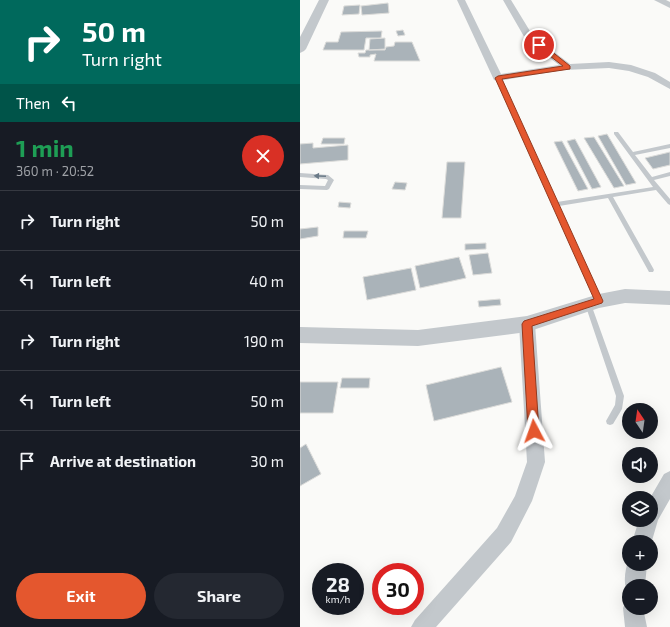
<!DOCTYPE html>
<html lang="en">
<head>
<meta charset="utf-8">
<style>
  :root { --surface:#171b24; --page:#242831; --text:#f1f3f6; --muted:#9ea1a6; --line:#363941; --accent:#e4572e }
  body { margin:0; font-family:"Exo 2",sans-serif; background:var(--page); color:var(--text); height:100vh; display:flex; flex-direction:column; font-size:15px; white-space:nowrap }
  * { box-sizing:border-box; margin:0 }
  p { font-size:13px; color:var(--muted) }
  .icon { flex:none; width:22px; height:22px; fill:none; stroke:currentColor; stroke-width:2; stroke-linecap:round; stroke-linejoin:round }
  .map { position:relative; flex:1; overflow:hidden }
  .drawer { display:flex; flex-direction:column; background:var(--surface); width:300px }
  .drawer>* { flex:none }
  .hud { background:#00695c; color:#fff; overflow:hidden }
  .needle { width:26px; rotate:347deg }
  .fabs { position:absolute; left:322px; top:403px; display:grid; gap:8px }
  .fabs a { display:grid; place-items:center; width:36px; height:36px; border-radius:50%; background:var(--surface); box-shadow:0 4px 16px #0002; font-size:20px }
  .speed { position:absolute; left:12px; top:563px; display:flex; gap:8px; font-size:20px; font-weight:700; text-align:center }
  .speed>* { display:grid; place-content:center; width:52px; height:52px; border-radius:50%; background:var(--surface); box-shadow:0 4px 16px #0002; line-height:1 }
  .speed small { font-size:10px; font-weight:400 }
  .speed .limit { border:6px solid #d22; background:#fff; color:#111 }
  .pin { position:absolute; display:grid; place-items:center; width:34px; height:34px; color:#fff; margin:-17px; border:2px solid #fff; border-radius:50%; box-shadow:0 1px 4px #0007 }
  .me { position:absolute; width:44px; margin:-22px; rotate:356deg; stroke-linejoin:round; filter:drop-shadow(0 0 3px #0008) }
  .turn { display:flex; align-items:center; gap:14px; height:84px; padding:0 16px; font-size:18px }
  .turn .icon { width:52px; height:52px; stroke-width:2.5 }
  .turn b { display:block; font-size:28px; line-height:34px }
  .then { display:flex; align-items:center; height:38px; padding:0 16px; background:#0003; gap:8px; font-size:15px }
  .round { display:grid; place-items:center; flex:none; width:42px; height:42px; border-radius:21px; background:var(--page) }
  .head { display:flex; align-items:center; justify-content:space-between; height:68px; padding:0 16px }
  h1 { font-size:24px; font-weight:700; line-height:30px; color:#1e9e55 }
  .cta { display:flex; gap:8px; margin-top:auto; padding:8px 16px }
  .cta a { flex:1; height:46px; border-radius:24px; background:var(--accent); color:#fff; font-size:16px; font-weight:700; line-height:46px; text-align:center }
  .cta a+a { background:var(--page); color:var(--text) }
  ul { padding:0; list-style:none }
  li { display:flex; align-items:center; gap:12px; height:60px; padding:0 16px; border-top:1px solid var(--line) }
  li div { flex:1 }
  li b { display:block; font-size:15px }
  li em { font-style:normal }
  main { display:flex; flex:1; min-height:0 }
  .map>svg:first-child { display:block }
  .building { fill:#aab3b9; stroke:#dcdcda }
  .lines { fill:none; stroke-linecap:round; stroke-linejoin:round }
  .service { fill:#c3c8cc; fill-rule:evenodd }
  .minor { fill:#c3c8cc; fill-rule:evenodd }
  .tertiary { fill:#c3c8cc; fill-rule:evenodd }
  .oneway { fill:#6a7a87 }
  .route { fill:#e4572e; stroke:#94391e }
</style>
</head>
<body>
<main>
<section class="drawer">
<div class="hud">
<div class="turn"><svg class="icon" aria-label="right" viewBox="0 0 24 24"><path d="M7 20v-9h11M14 6l5 5-5 5"/></svg><div><b>50 m</b>Turn right</div></div>
<div class="then">Then<svg class="icon" aria-label="left" viewBox="0 0 24 24"><path d="M17 20v-9H6M10 6l-5 5 5 5"/></svg></div>
</div>
<div class="head"><div><h1>1 min</h1><p>360 m · 20:52</p></div><a class="round" style="background:#d93025;color:#fff"><svg class="icon" aria-label="close" viewBox="0 0 24 24"><path d="M6 6l12 12M18 6L6 18"/></svg></a></div>
<ul>
<li><svg class="icon" aria-label="right" viewBox="0 0 24 24"><path d="M7 20v-9h11M14 6l5 5-5 5"/></svg><div><b>Turn right</b></div><em>50 m</em></li>
<li><svg class="icon" aria-label="left" viewBox="0 0 24 24"><path d="M17 20v-9H6M10 6l-5 5 5 5"/></svg><div><b>Turn left</b></div><em>40 m</em></li>
<li><svg class="icon" aria-label="right" viewBox="0 0 24 24"><path d="M7 20v-9h11M14 6l5 5-5 5"/></svg><div><b>Turn right</b></div><em>190 m</em></li>
<li><svg class="icon" aria-label="left" viewBox="0 0 24 24"><path d="M17 20v-9H6M10 6l-5 5 5 5"/></svg><div><b>Turn left</b></div><em>50 m</em></li>
<li><svg class="icon" aria-label="arrive" viewBox="0 0 24 24"><path d="M6 21V4h12l-3 4 3 4H6"/></svg><div><b>Arrive at destination</b></div><em>30 m</em></li>
</ul>
<div class="cta"><a>Exit</a><a>Share</a></div>
</section>
<div class="map">
<svg width="370" height="627" viewBox="0 0 370 627">
  <rect width="100%" height="100%" fill="#fafaf8"/>
  <path class="building" d="M 88,3 L 89,13 L 62,15 L 61,6 Z
    M 60,5 L 59,14 L 42,15 L 44,6 Z
    M 103,30 L 105,35 L 98,36 L 96,31 Z
    M 82,31 L 81,38 L 66,38 L 64,50 L 23,50 L 26,42 L 38,42 L 41,32 Z
    M 85,38 L 85,49 L 69,50 L 70,39 Z
    M 95,42 L 112,42 L 120,61 L 74,61 L 76,54 L 70,55 L 70,57 L 59,57 L 58,53 L 65,53 L 66,50 L 85,50 L 86,47 L 94,46 Z
    M 307,134 L 336,183 L 326,185 L 298,136 Z
    M 294,137 L 324,186 L 314,188 L 284,138 Z
    M 23,138 L 45,138 L 44,144 L 21,144 Z
    M 275,139 L 301,187 L 292,189 L 267,141 Z
    M 262,141 L 288,189 L 278,191 L 254,142 Z
    M 13,143 L 13,148 L 48,145 L 48,160 L 0,164 L 0,144 Z
    M 370,152 L 370,165 L 353,169 L 345,158 Z
    M 147,162 L 165,162 L 161,218 L 142,218 Z
    M 95,182 L 107,183 L 105,190 L 92,189 Z
    M 39,202 L 51,203 L 50,208 L 38,207 Z
    M 18,227 L 18,236 L 0,239 L 0,229 Z
    M 44,231 L 68,231 L 66,238 L 43,238 Z
    M 186,243 L 186,249 L 165,250 L 165,244 Z
    M 188,253 L 192,273 L 173,275 L 169,255 Z
    M 159,257 L 166,278 L 120,288 L 115,266 Z
    M 111,268 L 116,290 L 67,300 L 63,277 Z
    M 200,299 L 201,305 L 179,307 L 178,301 Z
    M 201,367 L 212,402 L 134,421 L 126,385 Z
    M 42,378 L 70,378 L 69,388 L 40,388 Z
    M 0,382 L 38,382 L 33,413 L 0,413 Z
    M 6,444 L 21,474 L 0,486 L 0,448 Z"/>
  <g class="lines">
    <path class="service" d="M 196,77 L 200,78 L 257,202 L 353,187 L 314,134 L 314,132 L 318,132 L 333,152 L 370,144 L 370,148 L 335,155 L 352,177 L 370,172 L 370,176 L 354,180 L 370,199 L 370,205 L 368,204 L 356,190 L 313,197 L 353,268 L 354,270 L 353,272 L 349,272 L 308,198 L 259,206 L 302,301 L 301,303 L 297,303 L 196,78 Z
      M 0,173 L 28,175 L 34,180 L 29,189 L 27,190 L 0,189 L 0,185 L 25,186 L 28,180 L 26,179 L 0,177 Z
      M 288,301 L 290,302 L 291,304 L 324,396 L 322,409 L 313,424 L 310,425 L 307,424 L 306,421 L 315,405 L 316,396 L 285,304 L 286,302 Z"/>
    <path class="minor" d="M 157,0 L 165,0 L 201,74 L 259,65 L 226,40 L 203,0 L 211,0 L 233,36 L 270,64 L 309,62 L 331,65 L 355,73 L 370,82 L 370,89 L 348,77 L 329,71 L 309,68 L 264,70 L 198,81 L 194,80 Z
      M 354,0 L 366,0 L 370,2 L 370,8 Z
      M 227,318 L 232,320 L 235,324 L 245,462 L 232,501 L 211,542 L 136,627 L 111,627 L 115,620 L 197,528 L 215,496 L 227,462 L 219,324 L 222,320 Z
      M 370,471 L 370,499 L 358,520 L 351,544 L 351,542 L 332,542 L 339,520 L 351,520 L 350,498 L 364,474 Z
      M 329,559 L 329,564 L 347,564 L 345,586 L 329,586 L 329,594 C 322,586 325,569 329,559 Z
      M 329,599 L 329,608 L 343,608 L 347,627 L 325,627 L 323,608 L 326,601 Z"/>
    <path class="tertiary" d="M 19,0 L 29,0 L 6,49 L 4,51 L 0,53 L 0,37 Z
      M 325,289 L 370,291 L 370,305 L 325,303 L 299,308 L 227,332 L 118,346 L 0,343 L 0,327 L 118,330 L 227,316 L 299,294 Z"/>
  </g>
  <defs><path id="oneway-solid" d="M-6-.8H1V-3.2L6.5 0L1 3.2V.8H-6Z"/></defs>
  <use class="oneway" href="#oneway-solid" transform="translate(20 176) rotate(-177)"/>
  <path class="route" d="M 237,43 L 241,43 L 270,66 L 270,69 L 202,79 L 303,301 L 302,303 L 232,326 L 239,431 L 237,435 L 234,436 L 230,435 L 228,431 L 222,324 L 224,321 L 294,299 L 195,78 L 198,76 L 263,66 L 237,46 Z"/>
</svg>
<div class="fabs">
<a><svg class="needle" viewBox="-14 -14 28 28"><path d="M0-13l5 13h-10z" fill="#e53935"/><path d="M0 13l5-13h-10z" fill="#9ea1a6"/></svg></a>
<a><svg class="icon" aria-label="sound" viewBox="0 0 24 24"><path d="M4 9h4l5-4v14l-5-4H4zM17 9q2 3 0 6"/></svg></a>
<a><svg class="icon" aria-label="layers" viewBox="0 0 24 24"><path d="M12 4l9 5-9 5-9-5zM3 14l9 5 9-5"/></svg></a>
<a>+</a>
<a>−</a>
</div>
<div class="speed"><div>28<small>km/h</small></div><div class="limit">30</div></div>
<div class="pin" style="left:239px;top:45px;background:#d93025"><svg class="icon" aria-label="arrive" viewBox="0 0 24 24"><path d="M6 21V4h12l-3 4 3 4H6"/></svg></div>
<svg class="me" style="left:234px;top:431px" viewBox="-20 -20 40 40"><path d="M0-17L14 15 0 8-14 15z" fill="#e4572e" stroke="#fff" stroke-width="4"/></svg>
</div>
</main>
</body>
</html>
